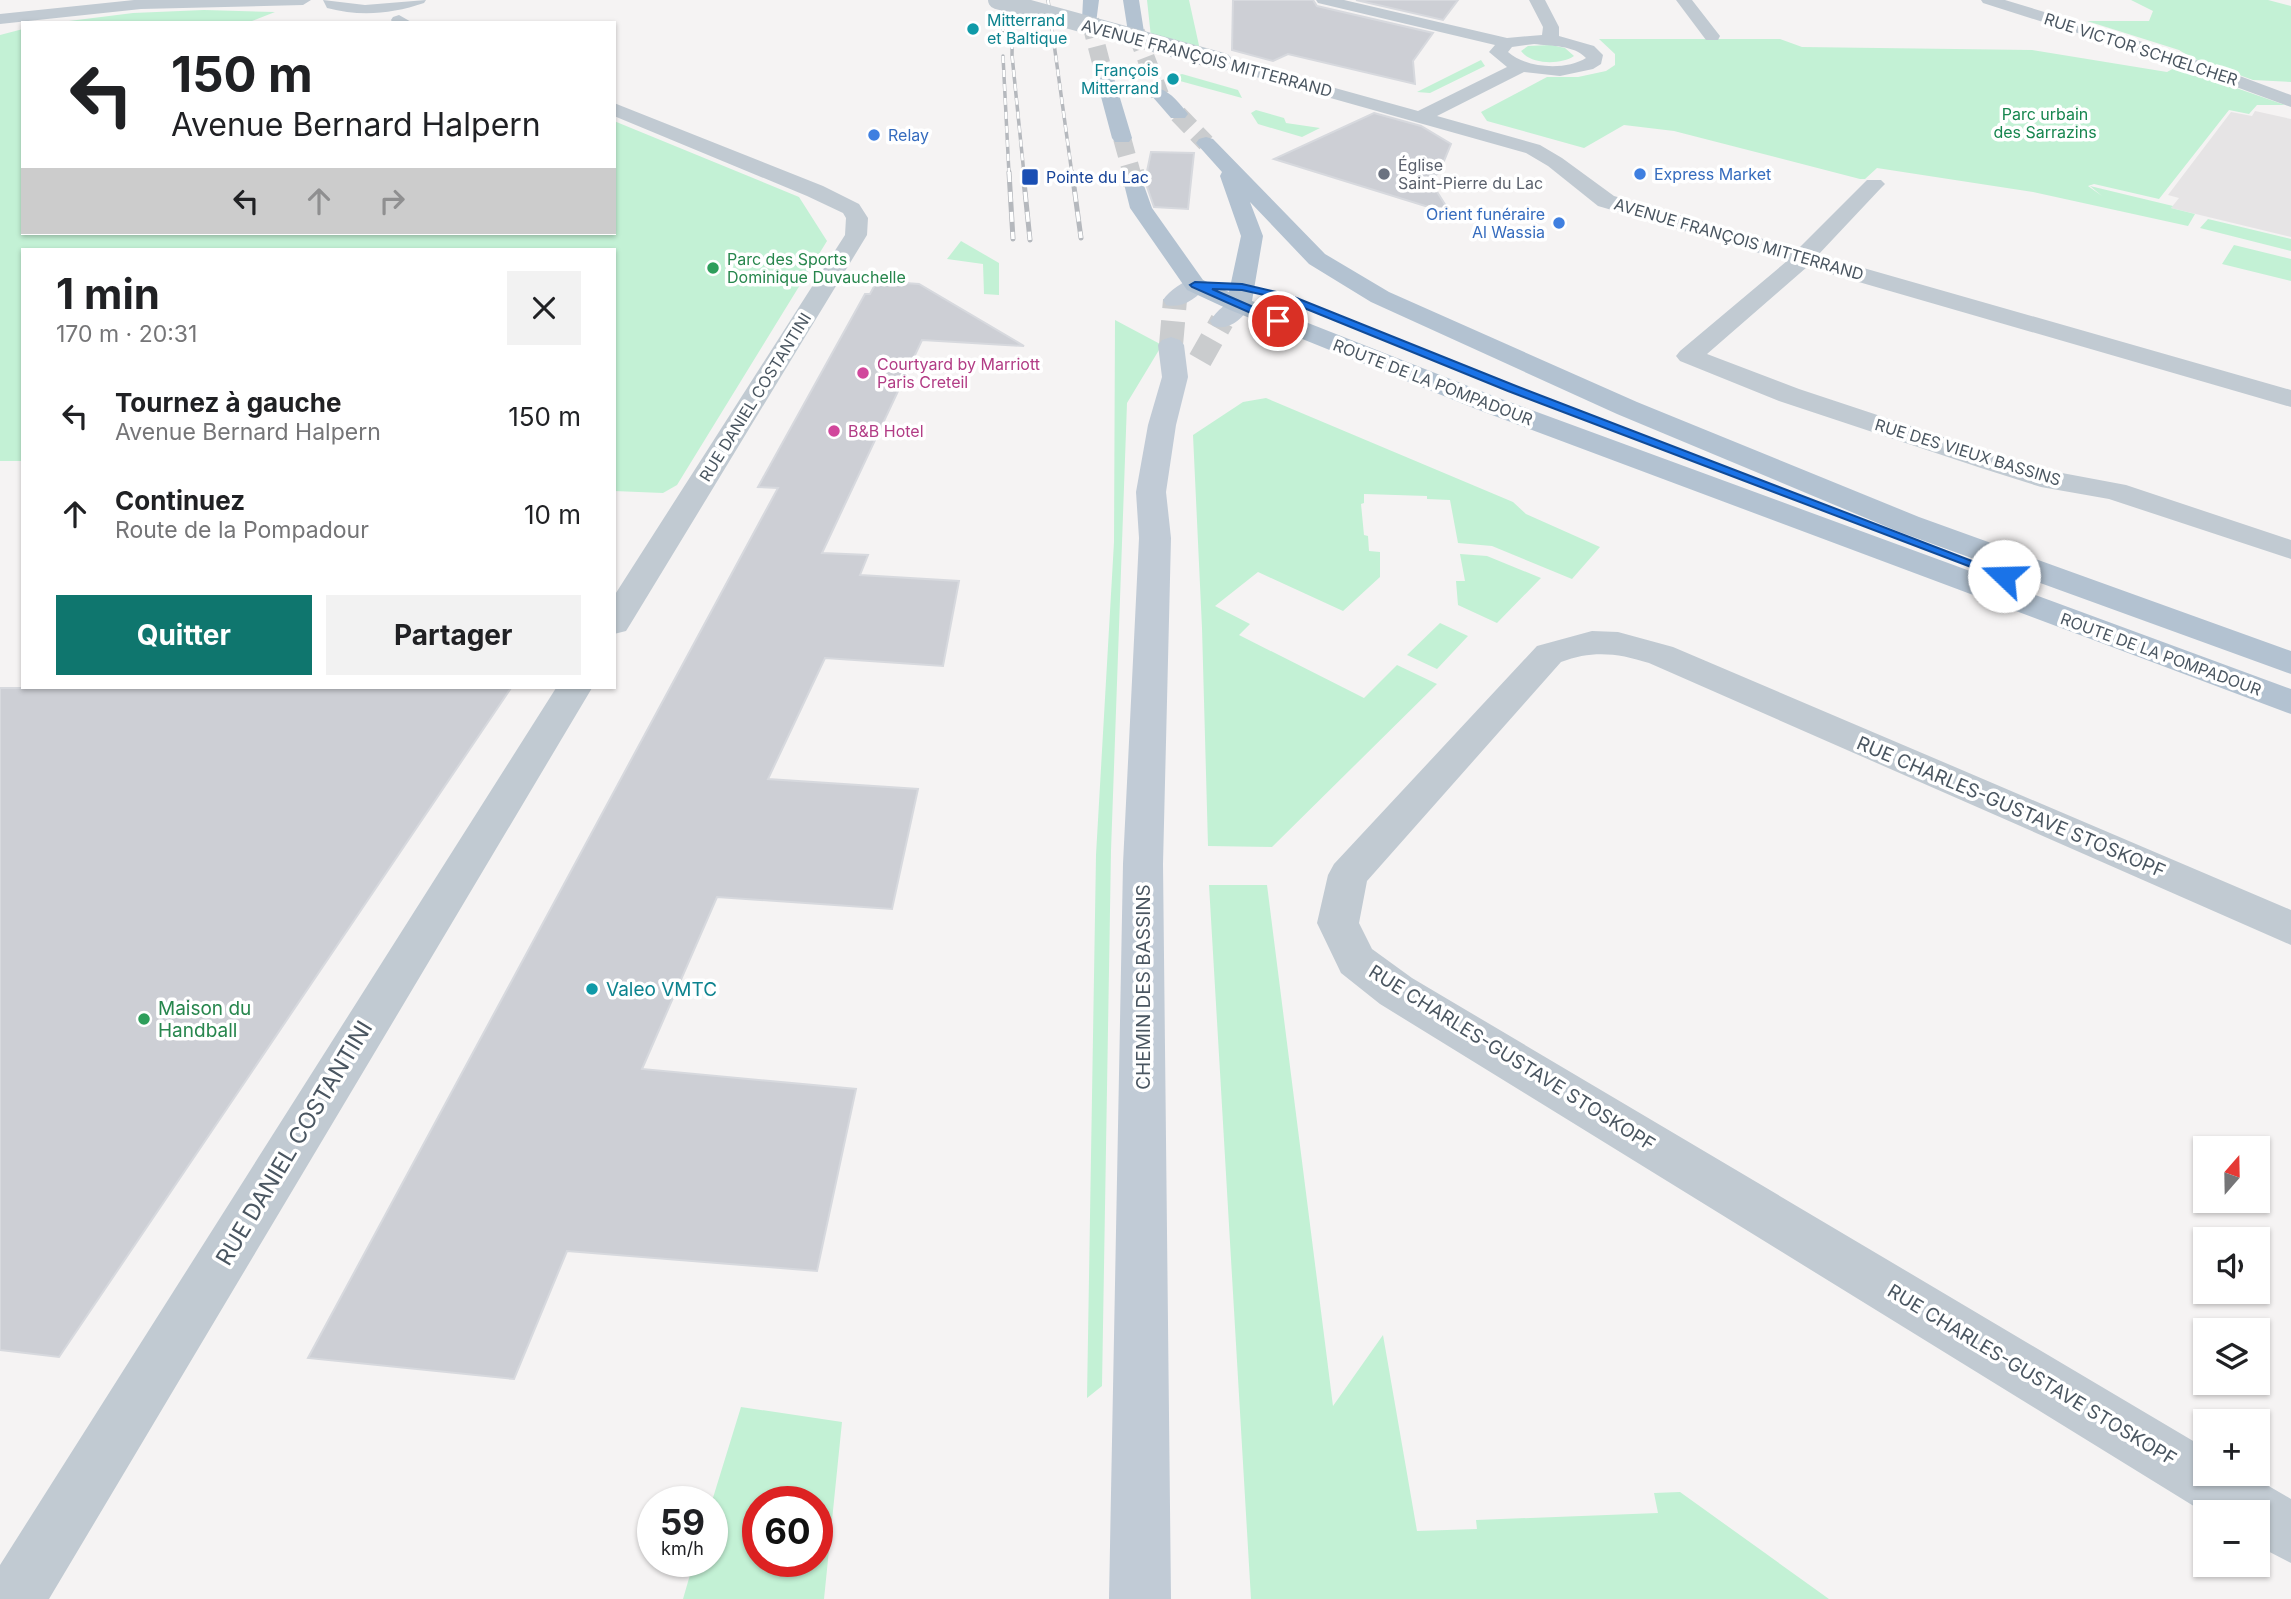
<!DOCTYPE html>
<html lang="fr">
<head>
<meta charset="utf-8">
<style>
  :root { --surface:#fff; --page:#f2f2f2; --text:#202124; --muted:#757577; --accent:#0f766e }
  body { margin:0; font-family:Inter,sans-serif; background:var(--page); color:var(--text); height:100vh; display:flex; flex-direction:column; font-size:26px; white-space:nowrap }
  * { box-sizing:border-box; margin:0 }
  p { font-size:23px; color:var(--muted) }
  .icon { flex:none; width:38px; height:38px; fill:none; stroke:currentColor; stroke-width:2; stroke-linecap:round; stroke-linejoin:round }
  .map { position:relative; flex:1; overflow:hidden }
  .drawer { position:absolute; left:21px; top:248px; width:595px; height:441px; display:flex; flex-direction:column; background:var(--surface); border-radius:0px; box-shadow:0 2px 5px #0004 }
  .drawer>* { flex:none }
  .top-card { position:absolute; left:21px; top:21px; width:595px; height:214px; border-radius:0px; box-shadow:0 2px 5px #0004; background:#fff; color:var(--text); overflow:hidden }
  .needle { width:46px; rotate:20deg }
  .controls { position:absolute; left:2193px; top:1136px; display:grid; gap:14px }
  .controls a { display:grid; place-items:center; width:77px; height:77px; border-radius:0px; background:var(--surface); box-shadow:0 2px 5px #0004; font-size:35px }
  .speed { position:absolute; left:637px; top:1486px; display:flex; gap:14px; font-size:35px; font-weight:700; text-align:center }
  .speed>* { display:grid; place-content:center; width:91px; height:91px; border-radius:50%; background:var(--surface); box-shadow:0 2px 5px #0004; line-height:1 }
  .speed small { font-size:18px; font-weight:400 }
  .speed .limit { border:10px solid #d22; background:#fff; color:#111 }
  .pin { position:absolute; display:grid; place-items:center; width:60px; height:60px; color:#fff; margin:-30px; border:4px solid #fff; border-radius:50%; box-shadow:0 2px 7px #0007 }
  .me { position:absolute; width:77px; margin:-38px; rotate:291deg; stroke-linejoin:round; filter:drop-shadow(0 0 5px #0008) }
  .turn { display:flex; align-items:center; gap:24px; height:147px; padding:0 35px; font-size:32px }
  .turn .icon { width:91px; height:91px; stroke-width:2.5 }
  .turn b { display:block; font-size:49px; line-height:60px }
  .lanes { display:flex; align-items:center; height:66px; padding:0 35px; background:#0003; justify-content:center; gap:35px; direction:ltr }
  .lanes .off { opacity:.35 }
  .round { display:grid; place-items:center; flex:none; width:74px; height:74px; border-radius:0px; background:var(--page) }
  .head { display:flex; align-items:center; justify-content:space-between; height:119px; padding:0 35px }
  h1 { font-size:42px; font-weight:700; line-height:52px }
  .button { display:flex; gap:14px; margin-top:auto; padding:14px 35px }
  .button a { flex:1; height:80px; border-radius:0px; background:var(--accent); color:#fff; font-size:28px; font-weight:700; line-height:80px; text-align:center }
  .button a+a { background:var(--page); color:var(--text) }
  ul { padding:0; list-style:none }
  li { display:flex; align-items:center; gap:21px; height:98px; padding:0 35px }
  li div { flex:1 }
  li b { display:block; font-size:26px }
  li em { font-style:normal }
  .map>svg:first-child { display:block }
  .education { fill:#e6e4e5 }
  .green { fill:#c3f1d5; fill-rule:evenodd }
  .building { fill:#cdcfd5; stroke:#d7d9de; stroke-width:2 }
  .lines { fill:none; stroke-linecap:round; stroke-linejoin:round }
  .secondary-tunnel { stroke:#caccce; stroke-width:24; stroke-dasharray:24 12; stroke-linecap:butt }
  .primary-tunnel-far1 { stroke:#caccce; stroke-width:18; stroke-dasharray:18 9; stroke-linecap:butt }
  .primary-tunnel { stroke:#caccce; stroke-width:24; stroke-dasharray:24 12; stroke-linecap:butt }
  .minor { fill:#c1cad2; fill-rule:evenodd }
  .tertiary { fill:#c1cad2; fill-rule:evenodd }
  .secondary { fill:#c1cbd6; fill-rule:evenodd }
  .primary { fill:#b3c2d1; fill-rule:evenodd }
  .rail-far1-casing { stroke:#b5b8bd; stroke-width:3.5 }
  .rail-casing { stroke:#b5b8bd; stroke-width:5 }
  .rail-far1 { stroke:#fff; stroke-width:2.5; stroke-dasharray:7; stroke-linecap:butt }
  .rail { stroke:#fff; stroke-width:3.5; stroke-dasharray:10; stroke-linecap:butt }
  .minor-bridge { stroke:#c1cad2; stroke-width:18 }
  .route { fill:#1a73e8; stroke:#114b97; stroke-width:2 }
  .culture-dot { fill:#0f9aa8; stroke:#fff; stroke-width:2.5 }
  .shop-dot { fill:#3f7fe0; stroke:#fff; stroke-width:2.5 }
  .worship-dot { fill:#6b7280; stroke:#fff; stroke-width:2.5 }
  .transit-dot { fill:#1a4fb4; stroke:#fff; stroke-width:2.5 }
  .leisure-dot { fill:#2e9e5b; stroke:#fff; stroke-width:2.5 }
  .hotel-dot { fill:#d1479c; stroke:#fff; stroke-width:2.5 }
  .labels { text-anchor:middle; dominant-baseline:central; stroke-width:7; stroke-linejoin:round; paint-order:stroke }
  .far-culture-label { font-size:16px; fill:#0d838f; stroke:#fff; text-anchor:start }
  .far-street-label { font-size:16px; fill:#4a5661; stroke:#fff }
  .far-park-label { font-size:16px; fill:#17864f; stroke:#fff }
  .far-shop-label { font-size:16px; fill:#366cbe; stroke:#fff; text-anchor:start }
  .far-worship-label { font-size:16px; fill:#5b616d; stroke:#fff; text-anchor:start }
  .far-transit-label { font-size:16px; fill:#164399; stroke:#fff; text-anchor:start }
  .far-leisure-label { font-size:16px; fill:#27864d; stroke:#fff; text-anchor:start }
  .far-hotel-label { font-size:16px; fill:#b23c85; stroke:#fff; text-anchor:start }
  .street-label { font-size:19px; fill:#4a5661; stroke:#fff }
  .culture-label { font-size:19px; fill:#0d838f; stroke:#fff; text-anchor:start }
  .leisure-label { font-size:19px; fill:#27864d; stroke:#fff; text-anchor:start }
  .near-street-label { font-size:23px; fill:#4a5661; stroke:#fff }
</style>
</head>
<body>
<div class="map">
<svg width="2291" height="1599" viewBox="0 0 2291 1599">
  <rect width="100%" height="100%" fill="#f5f3f3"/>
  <path class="education" d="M 2255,111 L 2291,119 L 2291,237 L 2171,208 L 2179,198 L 2168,195 L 2231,112 L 2252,116 Z"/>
  <path class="green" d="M 1147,0 L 1189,0 L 1200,50 L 1151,37 Z
    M 2131,0 L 2268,0 L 2291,6 L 2291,82 L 2253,80 L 2192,58 L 2179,50 L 2087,21 L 2149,21 L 2153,11 Z
    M 204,10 L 275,12 L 252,21 L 374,23 L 53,23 L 133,13 Z
    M 23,29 L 23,233 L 614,233 L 614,121 L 799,197 L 827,241 L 677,485 L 663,493 L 614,491 L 614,250 L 23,250 L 23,461 L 0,461 L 0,35 Z
    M 1599,39 L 1780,39 L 1802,47 L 2032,50 L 2167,72 L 2176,67 L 2285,105 L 2257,105 L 2249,114 L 2229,110 L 2159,199 L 2094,184 L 2088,186 L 2102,196 L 2090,186 L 2173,206 L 2171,208 L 2195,214 L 2188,226 L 2033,192 L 1877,168 L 1865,179 L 1860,179 L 1674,131 L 1624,125 L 1584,148 L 1487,121 L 1481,112 L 1547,77 L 1578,77 L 1606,71 L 1615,65 L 1615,54 Z
    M 1551,45 L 1565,48 L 1574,56 C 1561,65 1531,65 1521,51 L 1528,46 Z
    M 1481,60 L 1485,66 L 1430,93 L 1417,92 Z
    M 1182,74 L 1238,90 L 1242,98 L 1180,81 L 1179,75 Z
    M 1256,110 L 1284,118 L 1286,123 L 1320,128 L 1302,137 L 1258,124 L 1251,113 Z
    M 2208,219 L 2291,239 L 2291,251 L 2200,228 Z
    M 961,241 L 999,263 L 999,295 L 984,294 L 983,264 L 947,259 Z
    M 2234,245 L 2291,259 L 2291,281 L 2222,264 Z
    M 1115,320 L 1162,345 L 1127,403 L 1111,851 L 1102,1386 L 1087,1398 L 1096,855 L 1114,542 Z
    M 1266,398 L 1513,502 L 1526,514 L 1600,547 L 1572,579 L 1492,546 L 1458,543 L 1450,500 L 1427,499 L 1427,496 L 1364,494 L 1364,503 L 1361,504 L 1364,535 L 1368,536 L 1369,551 L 1380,552 L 1380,577 L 1343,611 L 1258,572 L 1215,606 L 1250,624 L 1239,635 L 1364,698 L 1397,665 L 1437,684 L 1272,847 L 1208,846 L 1202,628 L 1193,435 L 1243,402 Z
    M 1460,554 L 1487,556 L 1541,578 L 1497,623 L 1458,605 L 1456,581 L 1465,581 Z
    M 1440,623 L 1468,636 L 1437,669 L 1407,655 Z
    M 1209,885 L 1267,885 L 1333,1406 L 1383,1335 L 1417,1531 L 1477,1529 L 1476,1520 L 1658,1513 L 1654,1493 L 1680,1492 L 1829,1599 L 1251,1599 Z
    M 741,1407 L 842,1422 L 824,1599 L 683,1599 L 694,1561 L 712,1561 L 712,1501 ZM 758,1502 L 817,1502 L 817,1561 L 758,1561 Z"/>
  <path class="building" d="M 1233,0 L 1313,0 L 1317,6 L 1433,33 L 1413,61 L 1415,84 L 1288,54 L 1273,61 L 1232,50 Z
    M 1356,0 L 1458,0 L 1443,20 Z
    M 1374,113 L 1421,126 L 1451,144 L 1439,173 L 1429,179 L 1451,214 L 1274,159 Z
    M 1151,152 L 1194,153 L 1188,209 L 1154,207 L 1145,181 Z
    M 877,281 L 919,284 L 1024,346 L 922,340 L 822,553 L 868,555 L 860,575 L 959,581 L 943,666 L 825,658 L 768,779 L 918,789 L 892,909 L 717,897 L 642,1069 L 856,1089 L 817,1271 L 567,1251 L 514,1379 L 308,1358 L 778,488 L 758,487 L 865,294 L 870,294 Z
    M 0,688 L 511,688 L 59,1357 L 0,1350 Z"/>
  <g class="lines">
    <path class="secondary-tunnel" d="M 1171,345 L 1175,300
      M 1200,360 L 1222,321"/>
    <path class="primary-tunnel-far1" d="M 1090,20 L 1105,78
      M 1136,32 L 1160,95
      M 1178,114 L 1206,143
      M 1122,138 L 1132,174"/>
    <path class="primary-tunnel" d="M 1132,172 L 1135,184"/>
    <path class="minor" d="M 1316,0 L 1344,0 L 1507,38 L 1542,35 L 1543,27 L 1529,0 L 1545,0 L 1559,27 L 1559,36 L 1594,46 L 1603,55 L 1601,64 L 1593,69 L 1560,76 L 1524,72 L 1437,116 L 1540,145 L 1562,158 L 1614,196 L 1798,249 L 1867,180 L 1881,180 L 1885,184 L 1881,188 L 1818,255 L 2291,390 L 2291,407 L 1807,267 L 1707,354 L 1799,389 L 2001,456 L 2046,470 L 2126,485 L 2291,540 L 2291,559 L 2109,499 L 2041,487 L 1981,468 L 1779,401 L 1680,361 L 1676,356 L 1680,351 L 1787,261 L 1598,206 L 1548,166 L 1526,153 L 1217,66 L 1214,62 L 1223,57 L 1418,111 L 1507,67 L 1489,52 L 1495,45 L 1318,3 ZM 1534,44 C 1551,46 1574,45 1586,58 C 1565,71 1526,68 1508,52 L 1512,47 Z
      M 1676,0 L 1692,0 L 1720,36 L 1718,40 L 1706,40 Z
      M 1981,0 L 2005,0 L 2175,52 L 2291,95 L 2291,107 L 2163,60 L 1983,3 Z
      M 399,15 L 413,23 L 393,23 L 391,20 L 393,17 Z
      M 614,103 L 823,186 L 859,204 L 868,218 L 867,235 L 631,623 L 626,631 L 614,634 L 614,596 L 845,235 L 846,218 L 843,213 L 807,196 L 614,116 Z
      M 1592,631 L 1618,632 L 1673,647 L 2291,910 L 2291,945 L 1649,663 C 1618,653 1592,650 1561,662 L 1367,881 L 1359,923 L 1372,949 L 1412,978 L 2205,1448 L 2205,1474 L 2248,1474 L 2291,1499 L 2291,1563 L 2258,1546 L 2258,1512 L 2205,1513 L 1380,1004 L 1341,973 L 1317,923 L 1328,875 L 1334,864 L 1537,646 Z
      M 556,688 L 592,688 L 49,1599 L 0,1599 L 0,1565 Z"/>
    <path class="tertiary" d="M 134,0 L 311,0 L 303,5 L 141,9 L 0,24 L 0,14 Z
      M 323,0 L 365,5 L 426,0 L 424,3 C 391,14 361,17 327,8 Z"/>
    <path class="secondary" d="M 1195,278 L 1203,280 L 1207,285 C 1198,298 1182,309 1166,305 L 1163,300 C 1170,290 1183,281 1195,278 Z
      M 1239,298 L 1248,300 L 1251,305 C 1242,319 1230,331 1213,326 L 1210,321 C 1217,311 1227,301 1239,298 Z
      M 1171,337 L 1180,340 L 1184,345 L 1188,377 L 1176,425 L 1166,492 L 1171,538 L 1163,864 L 1171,1599 L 1109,1599 L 1123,864 L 1139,538 L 1136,492 L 1148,425 L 1162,377 L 1158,345 L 1162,340 Z"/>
    <path class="primary" d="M 1083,0 L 1099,0 L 1096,23 L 1090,25 L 1082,20 Z
      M 1123,0 L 1139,0 L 1144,32 L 1142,36 L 1136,37 L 1128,32 Z
      M 1105,73 L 1114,78 L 1132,138 L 1129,142 L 1115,142 L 1112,138 L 1096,78 Z
      M 1160,89 C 1171,92 1181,105 1188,114 L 1185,118 L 1171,118 L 1151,95 Z
      M 1206,137 L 1213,139 L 1325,254 L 1389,292 L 1637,402 L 1919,517 L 2291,651 L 2291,674 L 1897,531 L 1617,414 L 1371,302 L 1309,264 L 1250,202 L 1263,236 L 1252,301 L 1496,397 L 2291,689 L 2291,714 L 1476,409 L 1230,310 L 1187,290 L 1130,208 L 1124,184 L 1128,180 L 1142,180 L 1152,208 L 1203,280 L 1229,292 L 1241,236 L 1220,176 L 1222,172 L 1196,143 L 1199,139 Z"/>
    <g class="rail-far1-casing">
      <path id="rail-far1" d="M 1003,0 L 1003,31
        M 1013,0 L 1012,55 L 1024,174
        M 1048,0 L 1072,174
        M 1003,56 L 1009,174"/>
    </g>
    <g class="rail-casing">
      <path id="rail" d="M 1009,172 L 1013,239
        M 1023,172 L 1030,240
        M 1072,172 L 1081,238"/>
    </g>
    <use href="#rail-far1" class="rail-far1"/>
    <use href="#rail" class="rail"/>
    <path class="minor-bridge" d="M 997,0 L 1223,62"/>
  </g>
  <path class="route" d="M 1195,282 L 1242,284 L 1289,295 L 1516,386 L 2011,576 L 2004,580 L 2000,578 L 1508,391 L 1282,299 L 1242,290 L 1212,289 L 1281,319 L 1283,321 L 1278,325 L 1192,287 L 1190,285 Z"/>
  <g class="culture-dot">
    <circle cx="973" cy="29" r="7"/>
    <circle cx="1173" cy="79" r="7"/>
    <circle cx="592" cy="989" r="7"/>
  </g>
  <g class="shop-dot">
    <circle cx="874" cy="135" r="7"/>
    <circle cx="1640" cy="174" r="7"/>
    <circle cx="1559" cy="223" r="7"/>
  </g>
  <circle class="worship-dot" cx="1384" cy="174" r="7"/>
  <rect class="transit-dot" x="1021" y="168" width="18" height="18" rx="3.5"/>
  <g class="leisure-dot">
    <circle cx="713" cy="268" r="7"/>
    <circle cx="144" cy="1019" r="7"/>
  </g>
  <g class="hotel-dot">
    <circle cx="863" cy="373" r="7"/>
    <circle cx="834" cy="431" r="7"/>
  </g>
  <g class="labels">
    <g class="far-culture-label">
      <text x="987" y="20">Mitterrand<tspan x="987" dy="18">et Baltique</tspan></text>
      <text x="1159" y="70" text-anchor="end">François<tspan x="1159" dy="18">Mitterrand</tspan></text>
    </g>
    <g class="far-street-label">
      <text transform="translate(2141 49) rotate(18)">RUE VICTOR SCHŒLCHER</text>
      <text transform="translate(1207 58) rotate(15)">AVENUE FRANÇOIS MITTERRAND</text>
      <text transform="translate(1739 239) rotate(16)">AVENUE FRANÇOIS MITTERRAND</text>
      <text transform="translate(1433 382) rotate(21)">ROUTE DE LA POMPADOUR</text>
      <text transform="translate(755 397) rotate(-58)">RUE DANIEL COSTANTINI</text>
      <text transform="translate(1968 452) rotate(17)">RUE DES VIEUX BASSINS</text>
      <text transform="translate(2161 654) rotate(20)">ROUTE DE LA POMPADOUR</text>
    </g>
    <g class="far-park-label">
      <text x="2045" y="114">Parc urbain<tspan x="2045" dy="18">des Sarrazins</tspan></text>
    </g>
    <g class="far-shop-label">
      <text x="888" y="135">Relay</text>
      <text x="1654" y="174">Express Market</text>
      <text x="1545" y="214" text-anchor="end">Orient funéraire<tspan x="1545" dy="18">Al Wassia</tspan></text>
    </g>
    <g class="far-worship-label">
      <text x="1398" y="165">Église<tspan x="1398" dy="18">Saint-Pierre du Lac</tspan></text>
    </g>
    <g class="far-transit-label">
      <text x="1046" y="177">Pointe du Lac</text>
    </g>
    <g class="far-leisure-label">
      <text x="727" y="259">Parc des Sports<tspan x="727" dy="18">Dominique Duvauchelle</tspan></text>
    </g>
    <g class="far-hotel-label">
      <text x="877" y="364">Courtyard by Marriott<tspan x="877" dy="18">Paris Creteil</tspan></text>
      <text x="848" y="431">B&amp;B Hotel</text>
    </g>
    <g class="street-label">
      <text transform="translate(2011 807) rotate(23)">RUE CHARLES-GUSTAVE STOSKOPF</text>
      <text transform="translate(1143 987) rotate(-90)">CHEMIN DES BASSINS</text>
      <text transform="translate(1512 1058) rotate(32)">RUE CHARLES-GUSTAVE STOSKOPF</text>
      <text transform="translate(2032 1375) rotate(31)">RUE CHARLES-GUSTAVE STOSKOPF</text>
    </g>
    <g class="culture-label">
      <text x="606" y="989">Valeo VMTC</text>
    </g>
    <g class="leisure-label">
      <text x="158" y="1008">Maison du<tspan x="158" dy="22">Handball</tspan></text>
    </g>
    <g class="near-street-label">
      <text transform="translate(294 1143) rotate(-59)">RUE DANIEL COSTANTINI</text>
    </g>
  </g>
</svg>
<div class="controls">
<a><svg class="needle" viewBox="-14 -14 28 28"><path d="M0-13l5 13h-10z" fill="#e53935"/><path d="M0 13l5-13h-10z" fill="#757577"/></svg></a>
<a><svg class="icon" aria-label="sound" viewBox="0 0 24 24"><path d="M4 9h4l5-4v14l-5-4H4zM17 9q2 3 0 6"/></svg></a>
<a><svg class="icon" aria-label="layers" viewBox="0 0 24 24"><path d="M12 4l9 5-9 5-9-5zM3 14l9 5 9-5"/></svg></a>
<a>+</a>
<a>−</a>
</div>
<div class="speed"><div>59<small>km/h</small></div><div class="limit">60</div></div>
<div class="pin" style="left:1278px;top:321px;background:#d93025"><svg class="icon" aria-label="arrive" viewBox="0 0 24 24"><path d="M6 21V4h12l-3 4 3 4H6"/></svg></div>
<svg class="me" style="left:2004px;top:576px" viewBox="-20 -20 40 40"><circle r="19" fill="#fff"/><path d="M0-13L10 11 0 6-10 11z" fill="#1a73e8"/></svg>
<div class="top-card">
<div class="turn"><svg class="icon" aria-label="left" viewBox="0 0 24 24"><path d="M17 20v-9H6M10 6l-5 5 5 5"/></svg><div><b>150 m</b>Avenue Bernard Halpern</div></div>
<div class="lanes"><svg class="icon" aria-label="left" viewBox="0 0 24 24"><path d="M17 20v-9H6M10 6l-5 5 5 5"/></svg><svg class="icon off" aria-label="ahead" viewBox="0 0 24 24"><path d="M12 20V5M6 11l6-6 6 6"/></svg><svg class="icon off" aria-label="right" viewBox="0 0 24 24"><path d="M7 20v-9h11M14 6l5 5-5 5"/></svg></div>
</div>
<section class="drawer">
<div class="head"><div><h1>1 min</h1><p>170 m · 20:31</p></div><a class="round"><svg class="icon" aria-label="close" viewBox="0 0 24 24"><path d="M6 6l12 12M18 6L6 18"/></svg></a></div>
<ul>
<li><svg class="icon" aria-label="left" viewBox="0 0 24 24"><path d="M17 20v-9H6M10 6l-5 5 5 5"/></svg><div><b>Tournez à gauche</b><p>Avenue Bernard Halpern</p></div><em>150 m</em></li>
<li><svg class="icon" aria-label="ahead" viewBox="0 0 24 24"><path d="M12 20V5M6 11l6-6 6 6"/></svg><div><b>Continuez</b><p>Route de la Pompadour</p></div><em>10 m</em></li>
</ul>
<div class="button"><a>Quitter</a><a>Partager</a></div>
</section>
</div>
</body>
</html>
